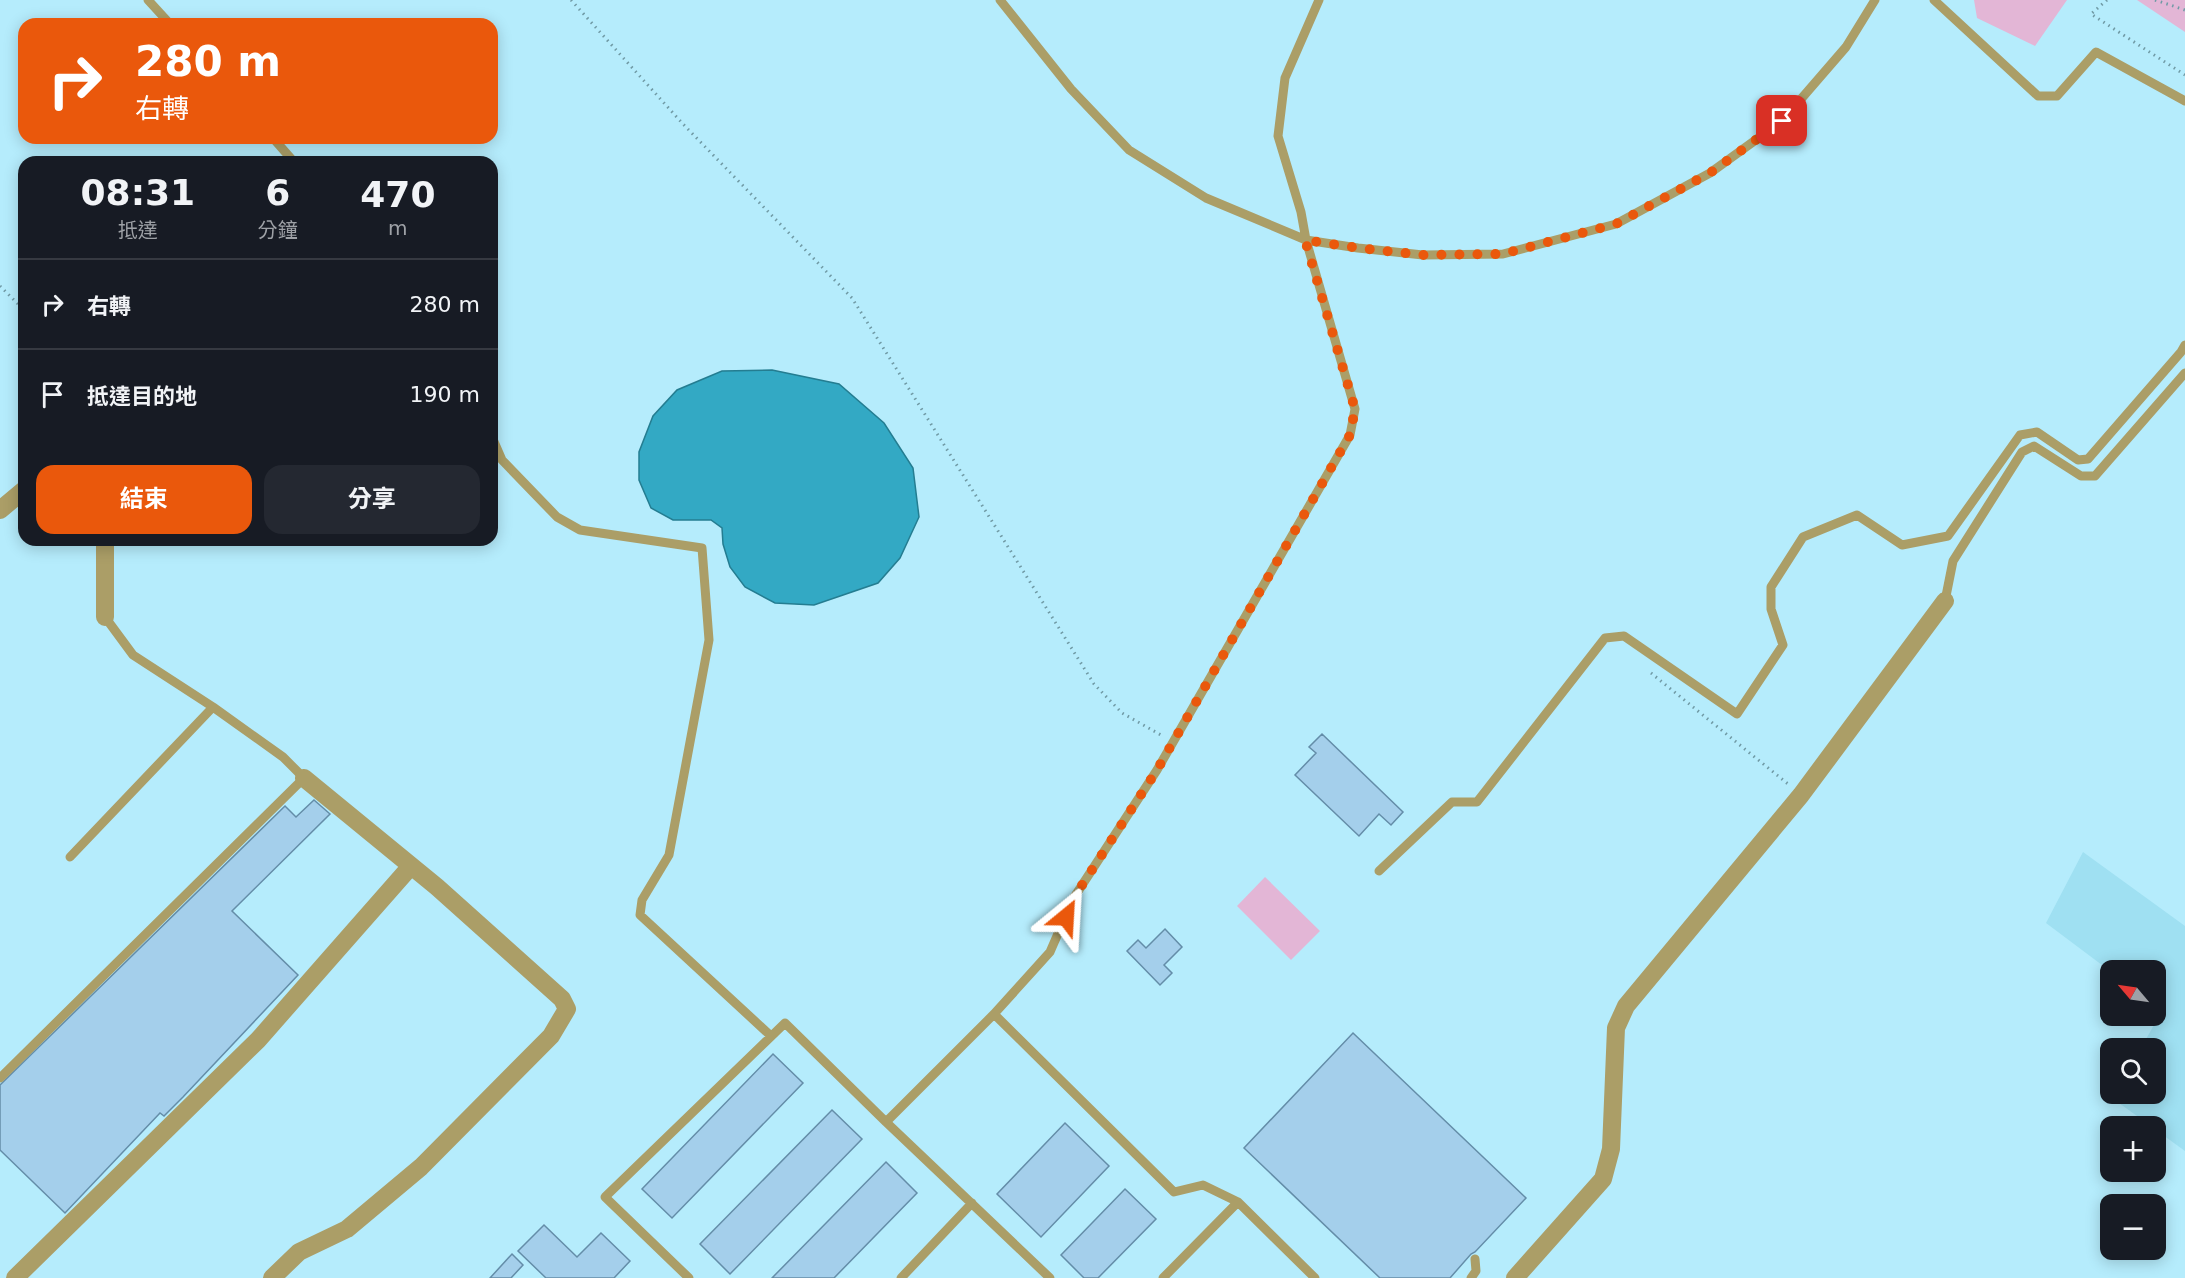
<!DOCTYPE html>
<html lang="zh-TW">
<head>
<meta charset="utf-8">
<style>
  :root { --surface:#171b24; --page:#242831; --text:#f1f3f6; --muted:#9ea1a6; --line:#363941; --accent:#ea580c }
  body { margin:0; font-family:"DejaVu Sans","Noto Sans TC",sans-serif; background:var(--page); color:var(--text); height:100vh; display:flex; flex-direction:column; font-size:22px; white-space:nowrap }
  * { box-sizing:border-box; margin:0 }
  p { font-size:20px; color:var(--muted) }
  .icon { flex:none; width:33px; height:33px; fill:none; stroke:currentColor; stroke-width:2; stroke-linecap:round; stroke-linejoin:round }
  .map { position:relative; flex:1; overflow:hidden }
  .side { position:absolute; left:18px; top:156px; width:480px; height:390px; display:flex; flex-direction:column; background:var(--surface); border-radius:18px; box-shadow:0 3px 15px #0003 }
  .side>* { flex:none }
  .top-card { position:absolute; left:18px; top:18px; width:480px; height:126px; border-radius:18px; box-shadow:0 3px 15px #0003; background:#ea580c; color:#fff; overflow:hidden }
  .needle { width:39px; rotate:299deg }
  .tools { position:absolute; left:2100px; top:960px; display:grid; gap:12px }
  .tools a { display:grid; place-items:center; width:66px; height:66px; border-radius:12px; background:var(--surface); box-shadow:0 3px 15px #0003; font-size:30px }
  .pin { position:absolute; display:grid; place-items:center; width:51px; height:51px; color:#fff; margin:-26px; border-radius:12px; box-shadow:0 3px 9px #0006 }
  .me { position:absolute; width:66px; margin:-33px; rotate:27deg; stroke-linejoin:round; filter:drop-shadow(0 0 4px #0008) }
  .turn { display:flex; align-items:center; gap:21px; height:126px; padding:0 18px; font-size:27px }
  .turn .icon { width:78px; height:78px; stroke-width:2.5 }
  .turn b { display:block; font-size:42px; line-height:51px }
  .eta { display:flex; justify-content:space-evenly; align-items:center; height:102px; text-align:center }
  .eta b { font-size:36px; font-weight:700; line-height:42px }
  .cta { display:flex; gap:12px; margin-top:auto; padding:12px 18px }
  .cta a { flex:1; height:69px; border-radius:18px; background:var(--accent); color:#fff; font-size:24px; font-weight:700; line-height:69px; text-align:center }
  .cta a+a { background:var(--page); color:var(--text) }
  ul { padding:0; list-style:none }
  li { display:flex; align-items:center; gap:18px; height:90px; padding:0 18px; border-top:2px solid var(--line) }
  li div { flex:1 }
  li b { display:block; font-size:22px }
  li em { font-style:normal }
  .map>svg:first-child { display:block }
  .built { fill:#9fe0f2 }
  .green { fill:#e3b6d6 }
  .water { fill:#33a9c4; stroke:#247d91; stroke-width:1.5 }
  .building { fill:#a4cfeb; stroke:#648da8; stroke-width:1.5 }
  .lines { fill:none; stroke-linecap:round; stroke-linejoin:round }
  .path { stroke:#709aa5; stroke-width:3; stroke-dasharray:1.5 4.5; stroke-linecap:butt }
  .lane { stroke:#ab9e67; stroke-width:9 }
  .street { stroke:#ab9e67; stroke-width:18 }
  .route { stroke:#ea580c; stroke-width:10; stroke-dasharray:0 18 }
</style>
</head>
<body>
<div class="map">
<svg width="2185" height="1278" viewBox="0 0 2185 1278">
  <rect width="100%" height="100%" fill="#b5ecfc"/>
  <path class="built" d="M 2083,852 L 2185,926 L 2185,1151 L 2156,1130 L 2156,1126 L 2151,1126 L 2112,1098 L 2114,1094 L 2156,1094 L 2156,1048 L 2141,1048 L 2163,1009 L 2156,1003 L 2156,970 L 2110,971 L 2046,923 Z"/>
  <path class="green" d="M 1974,0 L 2067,0 L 2035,46 L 1977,18 Z
    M 2137,0 L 2185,0 L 2185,32 Z
    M 1265,877 L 1320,931 L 1291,960 L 1237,906 Z"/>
  <path class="water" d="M 772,370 L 839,384 L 884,423 L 913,468 L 919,517 L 900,558 L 878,583 L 814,605 L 775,603 L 745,587 L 730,567 L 723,544 L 722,528 L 711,520 L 673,520 L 651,508 L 639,480 L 639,452 L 653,416 L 677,390 L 722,371 Z"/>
  <path class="building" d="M 1322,734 L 1403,812 L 1391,825 L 1379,814 L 1359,836 L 1295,775 L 1316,753 L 1309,747 Z
    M 314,800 L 330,814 L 232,911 L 298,975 L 183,1097 L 164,1116 L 160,1113 L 65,1213 L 0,1150 L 0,1085 L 285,806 L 296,817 Z
    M 1165,929 L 1182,947 L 1164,965 L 1172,973 L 1160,985 L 1127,951 L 1138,940 L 1146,948 Z
    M 1353,1033 L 1526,1198 L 1475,1252 L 1471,1254 L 1450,1278 L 1380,1278 L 1244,1148 Z
    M 773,1054 L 803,1083 L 672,1218 L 642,1189 Z
    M 832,1110 L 862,1139 L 730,1274 L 700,1244 Z
    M 1065,1123 L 1109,1166 L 1041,1237 L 997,1194 Z
    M 886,1162 L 917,1193 L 834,1278 L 772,1278 Z
    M 1125,1189 L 1156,1219 L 1098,1278 L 1084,1278 L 1061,1255 Z
    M 544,1225 L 577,1257 L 601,1233 L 630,1261 L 614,1278 L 546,1278 L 518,1251 Z
    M 512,1254 L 523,1265 L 511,1278 L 490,1278 Z"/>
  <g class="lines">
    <path class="path" d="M 571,0 L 683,124 L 852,298 L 1094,684 L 1122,713 L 1161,735
      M 2107,0 L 2091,14 L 2185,75
      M 2155,0 L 2185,10
      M 0,286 L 24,310
      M 1651,673 L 1788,784"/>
    <path class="lane" d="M 148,0 L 170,24
      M 1000,0 L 1071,89 L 1129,150 L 1206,198 L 1306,240 L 1358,248 L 1423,255 L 1503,254 L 1616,224 L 1710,173 L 1782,121 L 1846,47 L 1875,0
      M 1934,0 L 2038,96 L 2057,96 L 2096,52 L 2185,101
      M 273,138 L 294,162
      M 492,437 L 502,460 L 557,517 L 580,530 L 702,548 L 709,640 L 669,855 L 642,900 L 640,915 L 771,1036
      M 1945,601 L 1953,561 L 2022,452 L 2034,446 L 2081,476 L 2095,476 L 2185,373
      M 70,857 L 213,707
      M 1379,871 L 1452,802 L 1477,802 L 1605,638 L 1624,636 L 1737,714 L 1783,645 L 1771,609 L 1771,587 L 1803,537 L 1857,515 L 1902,545 L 1948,536 L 2020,435 L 2037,432 L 2078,460 L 2088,459 L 2181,352 L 2185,345
      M 994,1014 L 1050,952 L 1073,899 L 1157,770 L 1350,435 L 1355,409 L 1306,240 L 1301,212 L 1278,136 L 1285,78 L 1319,0
      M 0,1078 L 304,778 L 283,757 L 213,707 L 133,655 L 105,617
      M 689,1278 L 605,1197 L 785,1023 L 886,1122
      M 901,1278 L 972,1203
      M 1050,1278 L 886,1122 L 994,1014 L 1174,1192 L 1203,1185 L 1238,1202 L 1315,1278
      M 1163,1278 L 1238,1202
      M 1471,1278 L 1476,1271 L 1475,1259"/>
    <path class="street" d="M 0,510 L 24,490
      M 105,617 L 105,540
      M 15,1278 L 258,1040 L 411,866
      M 272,1278 L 299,1252 L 347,1229 L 421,1167 L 551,1036 L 567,1009 L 562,999 L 437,887 L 304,778
      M 1515,1278 L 1603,1179 L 1611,1149 L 1616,1028 L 1626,1006 L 1801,795 L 1945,601"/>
  </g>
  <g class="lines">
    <path class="route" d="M 1066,917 L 1073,899 L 1157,770 L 1350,435 L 1355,409 L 1305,240 L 1358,248 L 1423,255 L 1503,254 L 1616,224 L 1710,173 L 1782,121"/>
  </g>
</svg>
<div class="tools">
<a><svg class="needle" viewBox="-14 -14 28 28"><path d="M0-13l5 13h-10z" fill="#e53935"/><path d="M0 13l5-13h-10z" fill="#9ea1a6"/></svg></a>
<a><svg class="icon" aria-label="search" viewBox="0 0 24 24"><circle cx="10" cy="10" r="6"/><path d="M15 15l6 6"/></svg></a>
<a>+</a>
<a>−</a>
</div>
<div class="pin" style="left:1782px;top:121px;background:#d93025"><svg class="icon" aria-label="arrive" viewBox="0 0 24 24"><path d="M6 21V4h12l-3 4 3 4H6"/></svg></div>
<svg class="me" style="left:1066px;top:917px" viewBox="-20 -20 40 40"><path d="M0-17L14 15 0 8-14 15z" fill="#ea580c" stroke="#fff" stroke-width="4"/></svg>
<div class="top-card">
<div class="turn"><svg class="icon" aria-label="right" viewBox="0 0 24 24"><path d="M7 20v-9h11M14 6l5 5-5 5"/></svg><div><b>280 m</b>右轉</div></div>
</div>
<section class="side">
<div class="eta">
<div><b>08:31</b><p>抵達</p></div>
<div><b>6</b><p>分鐘</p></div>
<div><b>470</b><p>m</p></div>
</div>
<ul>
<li><svg class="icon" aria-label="right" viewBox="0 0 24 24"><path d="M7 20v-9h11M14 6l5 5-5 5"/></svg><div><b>右轉</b></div><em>280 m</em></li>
<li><svg class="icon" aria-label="arrive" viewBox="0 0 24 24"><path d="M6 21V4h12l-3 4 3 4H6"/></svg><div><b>抵達目的地</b></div><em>190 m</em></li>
</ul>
<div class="cta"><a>結束</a><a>分享</a></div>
</section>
</div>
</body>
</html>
